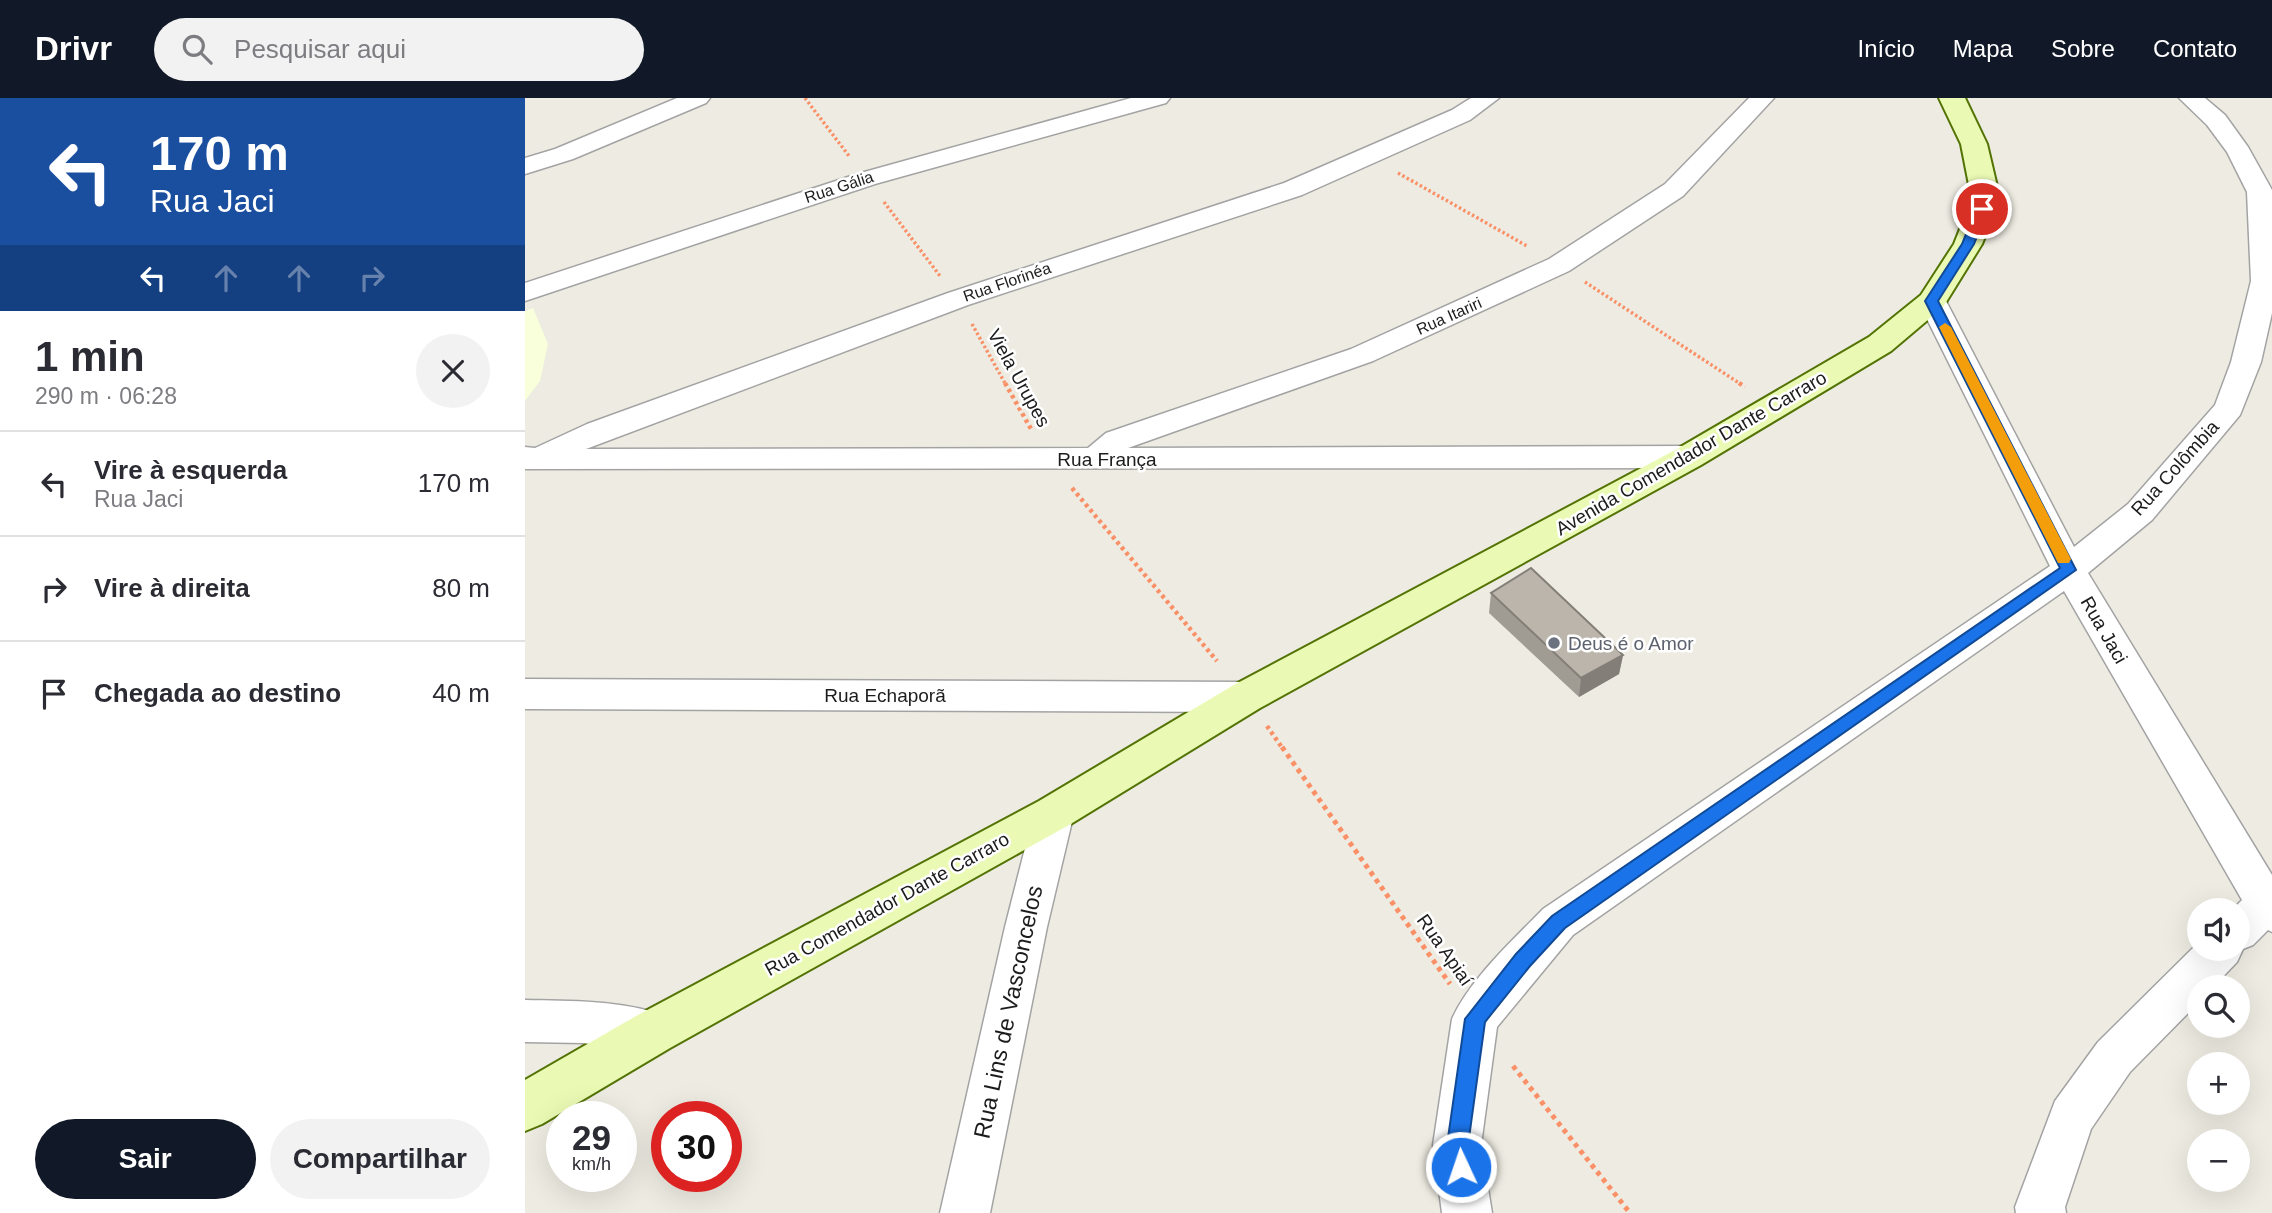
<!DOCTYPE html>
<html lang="pt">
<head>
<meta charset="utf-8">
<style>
  :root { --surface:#fff; --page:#f2f2f3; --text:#2b2b33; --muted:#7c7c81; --line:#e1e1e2; --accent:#111827 }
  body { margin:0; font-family:Arial,sans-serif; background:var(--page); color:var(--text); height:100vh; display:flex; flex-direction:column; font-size:26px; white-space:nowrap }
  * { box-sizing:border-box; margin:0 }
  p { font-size:23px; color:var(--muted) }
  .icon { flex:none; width:38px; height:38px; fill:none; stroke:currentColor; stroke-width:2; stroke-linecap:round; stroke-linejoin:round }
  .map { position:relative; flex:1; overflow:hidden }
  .side { display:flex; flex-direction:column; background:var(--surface); width:525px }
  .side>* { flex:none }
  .banner { background:#1a4fa0; color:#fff; overflow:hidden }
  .controls { position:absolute; left:1662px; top:800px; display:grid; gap:14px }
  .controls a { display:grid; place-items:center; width:63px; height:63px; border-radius:50%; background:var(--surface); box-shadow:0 7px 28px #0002; font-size:35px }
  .speed { position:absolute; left:21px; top:1003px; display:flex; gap:14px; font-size:35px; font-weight:700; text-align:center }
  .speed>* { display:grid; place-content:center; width:91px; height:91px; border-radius:50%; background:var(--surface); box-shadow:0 7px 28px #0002; line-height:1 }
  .speed small { font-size:18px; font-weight:400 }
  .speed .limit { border:10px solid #d22; background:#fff; color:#111 }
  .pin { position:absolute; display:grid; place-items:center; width:60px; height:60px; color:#fff; margin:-30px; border:4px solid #fff; border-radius:50%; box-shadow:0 2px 7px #0007 }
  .me { position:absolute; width:77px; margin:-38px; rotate:357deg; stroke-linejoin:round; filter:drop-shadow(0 0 5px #0008) }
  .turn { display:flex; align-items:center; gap:24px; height:147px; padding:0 35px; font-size:32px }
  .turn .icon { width:91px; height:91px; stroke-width:2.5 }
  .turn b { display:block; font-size:49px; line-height:60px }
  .lanes { display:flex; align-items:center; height:66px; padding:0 35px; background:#0003; justify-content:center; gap:35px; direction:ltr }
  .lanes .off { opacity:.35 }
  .round { display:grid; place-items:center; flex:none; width:74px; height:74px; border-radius:37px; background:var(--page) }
  .overview { display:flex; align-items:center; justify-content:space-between; height:119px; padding:0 35px }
  h1 { font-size:42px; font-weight:700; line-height:52px }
  .button { display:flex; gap:14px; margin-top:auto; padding:14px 35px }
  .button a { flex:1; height:80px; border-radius:42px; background:var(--accent); color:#fff; font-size:28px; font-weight:700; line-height:80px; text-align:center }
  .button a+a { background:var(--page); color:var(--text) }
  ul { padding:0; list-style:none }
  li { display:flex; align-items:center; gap:21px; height:105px; padding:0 35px; border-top:2px solid var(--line) }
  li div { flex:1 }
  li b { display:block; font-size:26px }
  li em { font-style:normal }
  header { display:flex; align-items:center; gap:42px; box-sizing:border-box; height:98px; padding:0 35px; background:var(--accent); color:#fff }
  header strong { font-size:33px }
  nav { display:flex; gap:38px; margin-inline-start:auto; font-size:24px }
  .search { width:490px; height:63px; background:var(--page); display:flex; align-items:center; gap:18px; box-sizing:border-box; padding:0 24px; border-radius:38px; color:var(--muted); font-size:26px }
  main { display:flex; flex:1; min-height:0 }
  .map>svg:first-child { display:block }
  .education { fill:#f8ffda }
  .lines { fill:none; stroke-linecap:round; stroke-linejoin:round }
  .street-casing { stroke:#a3a3a3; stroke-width:3 }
  .secondary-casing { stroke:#537304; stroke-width:4 }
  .path-far2 { stroke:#fa9067; stroke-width:3.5; stroke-dasharray:2.5 2.5; stroke-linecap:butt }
  .path-far1 { stroke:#fa9067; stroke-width:4.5; stroke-dasharray:3.5 3.5; stroke-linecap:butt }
  .path { stroke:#fa9067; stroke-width:5; stroke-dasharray:4.5 4.5; stroke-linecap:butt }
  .street { fill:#fff; fill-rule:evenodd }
  .secondary { fill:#eafab4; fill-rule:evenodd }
  .wall { fill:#a19c93 }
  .shaded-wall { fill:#837f78 }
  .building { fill:#bbb5ab; stroke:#837f78; stroke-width:2 }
  .route { fill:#1a73e8; stroke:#114b97; stroke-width:2 }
  .slow { fill:#f59e0b }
  .worship-dot { fill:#6b7280; stroke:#fff; stroke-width:2.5 }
  .labels { text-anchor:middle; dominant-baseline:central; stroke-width:5; stroke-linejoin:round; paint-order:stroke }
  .far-street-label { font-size:16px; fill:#1c1c1c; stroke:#fff }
  .street-label { font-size:19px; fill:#1c1c1c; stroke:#fff }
  .worship-label { font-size:19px; fill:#5b616d; stroke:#fff; text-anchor:start }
  .near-street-label { font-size:23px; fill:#1c1c1c; stroke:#fff }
</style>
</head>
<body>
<header>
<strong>Drivr</strong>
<div class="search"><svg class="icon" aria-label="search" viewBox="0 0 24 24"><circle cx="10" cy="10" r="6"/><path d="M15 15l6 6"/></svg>Pesquisar aqui</div>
<nav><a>Início</a><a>Mapa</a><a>Sobre</a><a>Contato</a></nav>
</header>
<main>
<section class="side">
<div class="banner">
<div class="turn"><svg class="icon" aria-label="left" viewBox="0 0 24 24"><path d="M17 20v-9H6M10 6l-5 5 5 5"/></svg><div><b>170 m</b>Rua Jaci</div></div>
<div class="lanes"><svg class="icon" aria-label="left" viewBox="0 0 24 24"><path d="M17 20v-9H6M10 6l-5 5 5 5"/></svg><svg class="icon off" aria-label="ahead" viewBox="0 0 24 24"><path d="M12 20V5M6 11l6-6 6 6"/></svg><svg class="icon off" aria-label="ahead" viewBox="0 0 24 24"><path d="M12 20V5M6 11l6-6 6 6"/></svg><svg class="icon off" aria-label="right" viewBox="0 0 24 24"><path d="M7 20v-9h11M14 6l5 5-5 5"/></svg></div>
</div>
<div class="overview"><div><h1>1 min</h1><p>290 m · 06:28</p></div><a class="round"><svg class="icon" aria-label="close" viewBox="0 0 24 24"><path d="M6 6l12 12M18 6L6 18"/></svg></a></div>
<ul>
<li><svg class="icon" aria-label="left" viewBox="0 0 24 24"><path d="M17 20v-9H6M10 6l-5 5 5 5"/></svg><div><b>Vire à esquerda</b><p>Rua Jaci</p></div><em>170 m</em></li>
<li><svg class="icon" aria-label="right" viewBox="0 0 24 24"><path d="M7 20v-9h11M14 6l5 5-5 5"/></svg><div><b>Vire à direita</b></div><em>80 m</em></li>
<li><svg class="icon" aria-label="arrive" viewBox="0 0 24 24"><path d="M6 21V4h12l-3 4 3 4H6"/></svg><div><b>Chegada ao destino</b></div><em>40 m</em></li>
</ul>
<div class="button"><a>Sair</a><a>Compartilhar</a></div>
</section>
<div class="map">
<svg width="1747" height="1115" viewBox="0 0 1747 1115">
  <rect width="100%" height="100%" fill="#eeece2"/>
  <path class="education" d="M 8,210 L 23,246 L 15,283 L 0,303 L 0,213 Z"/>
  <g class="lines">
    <g class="street-casing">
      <path id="street" d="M 152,0 L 185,0 L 181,5 L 48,61 L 0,76 L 0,60 L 30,51 Z
        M 606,0 L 645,0 L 641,5 L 350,86 L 0,203 L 0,185 L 332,76 Z
        M 946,0 L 974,0 L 945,22 L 777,97 L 443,207 L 61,351 L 563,350 L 581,335 L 826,251 L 1024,161 L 1140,86 L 1224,0 L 1249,0 L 1158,98 L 1044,173 L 848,263 L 603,350 L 1164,348 L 1175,351 L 1180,359 L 1175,367 L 1164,370 L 0,371 L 0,349 L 10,350 L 62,326 L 423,195 L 759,85 L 927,12 Z
        M 1654,0 L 1680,0 L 1700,17 L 1723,49 L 1747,92 L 1747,215 L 1736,264 L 1715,317 L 1627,422 L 1563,475 L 1747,777 L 1747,834 L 1743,832 L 1728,847 L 1718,851 L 1712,864 L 1688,889 L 1675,889 L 1675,903 L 1605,974 L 1566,1031 L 1540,1109 L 1541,1115 L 1491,1115 L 1490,1109 L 1530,1003 L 1573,944 L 1675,843 L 1675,850 L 1713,850 L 1713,812 L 1707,812 L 1717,802 L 1539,493 L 1048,837 L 972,929 L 956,1047 L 967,1115 L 917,1115 L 908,1047 L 927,921 C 945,881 988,842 1018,811 L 1525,468 L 1393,203 L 1397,197 L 1407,194 L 1417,197 L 1421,203 L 1549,449 L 1603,406 L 1690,307 L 1706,264 L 1726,183 L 1722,94 L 1702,54 L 1682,27 Z
        M 0,581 L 721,584 L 734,589 L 740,599 L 734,609 L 721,614 L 0,611 Z
        M 529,698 L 543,703 L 549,715 L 522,829 L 465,1115 L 415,1115 L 480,829 L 509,715 L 515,703 Z
        M 0,902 C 47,903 99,902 144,919 L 151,934 L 144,949 L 128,955 L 58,945 L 0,944 Z"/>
    </g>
    <g class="secondary-casing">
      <path id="secondary" d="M 1414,0 L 1440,0 L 1462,46 L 1474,97 L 1471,111 L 1457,146 L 1418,209 L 1366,253 L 1176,367 L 735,610 L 544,727 L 145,950 L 17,1026 L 0,1033 L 0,982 L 111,918 L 514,703 L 707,588 L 1152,351 L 1344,239 L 1396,197 L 1429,146 L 1443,111 L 1446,97 L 1436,46 Z"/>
    </g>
    <path class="path-far2" d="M 280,0 L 324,58
      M 873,75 L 1002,148
      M 359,104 L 415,178
      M 1060,184 L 1217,287
      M 447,226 L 481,287"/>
    <path class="path-far1" d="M 480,285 L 506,331
      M 1214,285 L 1220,289
      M 547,390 L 692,563
      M 742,628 L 758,651"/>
    <path class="path" d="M 757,649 L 925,886
      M 988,968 L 1105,1115"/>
    <use href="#street" class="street"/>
    <use href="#secondary" class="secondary"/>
  </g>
  <path class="wall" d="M 966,495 L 1098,557 L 1094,576 L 1054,599 L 964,515 Z"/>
  <path class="shaded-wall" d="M 1098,557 L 1094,576 L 1054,599 L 1056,580 Z"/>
  <path class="building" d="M 1006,470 L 1098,557 L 1056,580 L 966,495 Z"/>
  <path class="route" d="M 1457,108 L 1463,111 L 1449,146 L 1413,203 L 1551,472 L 1040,830 L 1005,868 L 960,924 L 943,1047 L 946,1069 L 943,1077 L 936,1080 L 928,1077 L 922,1047 L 940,921 L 991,856 L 1027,818 L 1535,470 L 1400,203 L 1437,146 L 1451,111 Z"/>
  <path class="slow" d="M 1420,225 L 1426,229 L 1546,461 L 1544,465 L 1533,465 L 1531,461 L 1414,229 Z"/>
  <circle class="worship-dot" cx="1029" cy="545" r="7"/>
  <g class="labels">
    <g class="far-street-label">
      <text transform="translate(314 89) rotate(-18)">Rua Gália</text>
      <text transform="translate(482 184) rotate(-19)">Rua Florinéa</text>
      <text transform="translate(924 218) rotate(-24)">Rua Itariri</text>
    </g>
    <g class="street-label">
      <text transform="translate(494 280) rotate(61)">Viela Urupes</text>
      <text transform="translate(1166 355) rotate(-30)">Avenida Comendador Dante Carraro</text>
      <text x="582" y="361">Rua França</text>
      <text transform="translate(1650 370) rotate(-48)">Rua Colômbia</text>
      <text transform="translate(1579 532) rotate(60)">Rua Jaci</text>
      <text x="360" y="597">Rua Echaporã</text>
      <text transform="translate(362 806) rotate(-29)">Rua Comendador Dante Carraro</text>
      <text transform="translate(920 852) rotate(55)">Rua Apiaí</text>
    </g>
    <g class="worship-label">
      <text x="1043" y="545">Deus é o Amor</text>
    </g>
    <g class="near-street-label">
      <text transform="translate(483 914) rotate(-78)">Rua Lins de Vasconcelos</text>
    </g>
  </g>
</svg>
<div class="controls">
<a><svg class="icon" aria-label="sound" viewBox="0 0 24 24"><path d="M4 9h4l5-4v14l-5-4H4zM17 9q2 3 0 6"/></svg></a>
<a><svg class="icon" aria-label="search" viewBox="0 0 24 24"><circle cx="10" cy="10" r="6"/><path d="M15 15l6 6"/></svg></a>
<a>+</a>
<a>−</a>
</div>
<div class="speed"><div>29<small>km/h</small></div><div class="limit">30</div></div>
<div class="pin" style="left:1457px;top:111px;background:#d93025"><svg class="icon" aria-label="arrive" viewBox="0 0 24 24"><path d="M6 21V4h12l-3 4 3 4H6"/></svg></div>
<svg class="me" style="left:936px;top:1069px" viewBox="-20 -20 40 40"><circle r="17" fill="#1a73e8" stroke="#fff" stroke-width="3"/><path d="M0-11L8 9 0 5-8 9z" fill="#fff"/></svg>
</div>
</main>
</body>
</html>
